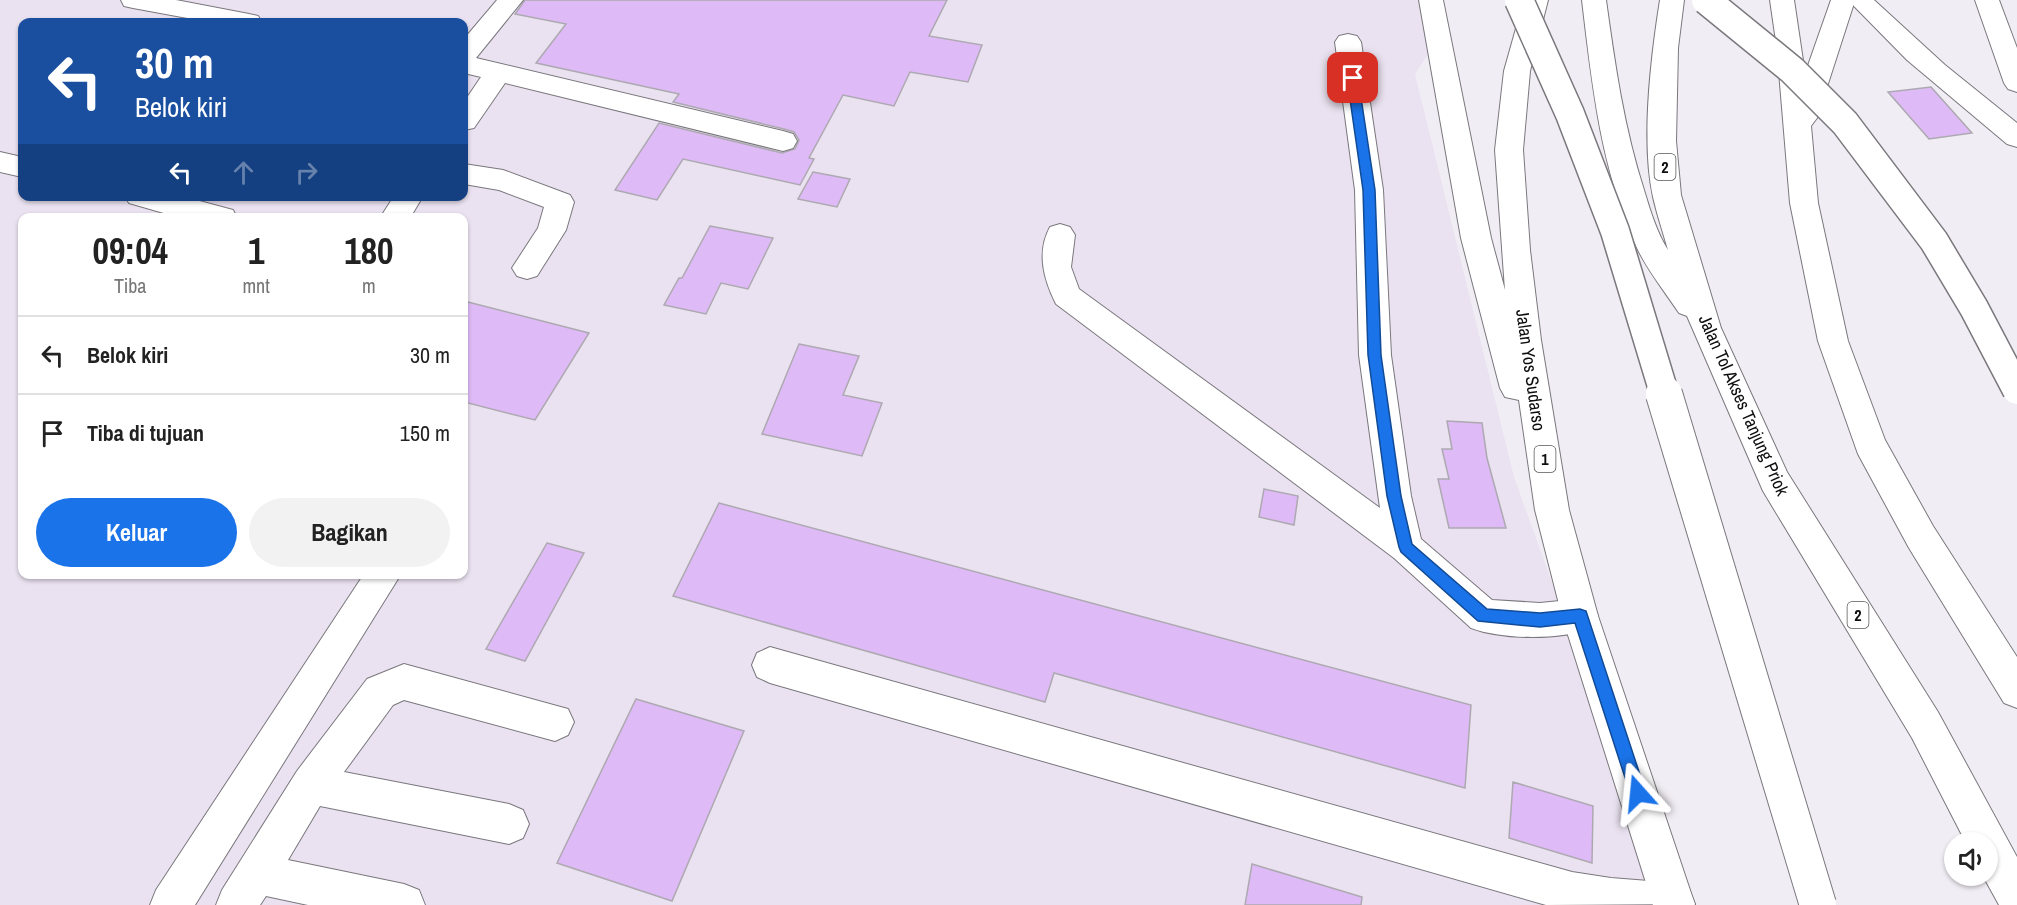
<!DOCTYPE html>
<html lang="id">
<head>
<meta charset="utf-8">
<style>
  :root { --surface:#fff; --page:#f2f2f2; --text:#222; --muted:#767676; --line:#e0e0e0; --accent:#1a73e8 }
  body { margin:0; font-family:"Archivo Narrow",sans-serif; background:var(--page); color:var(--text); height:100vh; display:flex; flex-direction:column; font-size:22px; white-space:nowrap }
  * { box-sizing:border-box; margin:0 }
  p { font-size:20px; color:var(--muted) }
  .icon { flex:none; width:33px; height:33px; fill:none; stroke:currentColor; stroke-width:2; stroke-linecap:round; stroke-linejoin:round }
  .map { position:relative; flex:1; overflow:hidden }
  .side { position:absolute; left:18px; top:213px; width:450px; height:366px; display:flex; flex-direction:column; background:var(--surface); border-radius:12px; box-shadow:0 2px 4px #0004 }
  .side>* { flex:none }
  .hud { position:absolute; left:18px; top:18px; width:450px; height:183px; border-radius:12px; box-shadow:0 2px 4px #0004; background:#1a4fa0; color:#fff; overflow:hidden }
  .buttons { position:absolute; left:1944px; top:832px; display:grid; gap:12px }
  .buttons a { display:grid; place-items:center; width:54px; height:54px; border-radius:50%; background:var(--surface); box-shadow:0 2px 4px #0004; font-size:30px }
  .pin { position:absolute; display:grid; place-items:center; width:51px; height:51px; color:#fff; margin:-26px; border-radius:12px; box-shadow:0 3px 9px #0006 }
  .me { position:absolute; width:66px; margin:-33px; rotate:342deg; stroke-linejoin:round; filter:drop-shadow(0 0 4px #0008) }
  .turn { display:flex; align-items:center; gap:21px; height:126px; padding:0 18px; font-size:27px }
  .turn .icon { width:78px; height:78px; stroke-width:2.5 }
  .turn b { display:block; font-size:42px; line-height:51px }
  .lanes { display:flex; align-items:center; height:57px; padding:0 18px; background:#0003; justify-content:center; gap:30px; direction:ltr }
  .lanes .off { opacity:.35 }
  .eta { display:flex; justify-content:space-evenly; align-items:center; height:102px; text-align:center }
  .eta b { font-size:36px; font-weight:800; line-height:42px }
  .primary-button { display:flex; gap:12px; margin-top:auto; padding:12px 18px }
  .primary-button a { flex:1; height:69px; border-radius:36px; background:var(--accent); color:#fff; font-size:24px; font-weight:800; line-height:69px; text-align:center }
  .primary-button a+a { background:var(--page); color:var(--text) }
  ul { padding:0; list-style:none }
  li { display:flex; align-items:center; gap:18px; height:78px; padding:0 18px; border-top:2px solid var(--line) }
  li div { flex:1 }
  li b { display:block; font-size:22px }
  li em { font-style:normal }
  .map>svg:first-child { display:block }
  .built { fill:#eae2f0; fill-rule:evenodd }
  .building { fill:#debaf6; stroke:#ada9b0; stroke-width:1.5 }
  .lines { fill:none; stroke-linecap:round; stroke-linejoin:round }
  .minor-casing { stroke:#7a777d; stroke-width:2 }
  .highway-casing { stroke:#7a777d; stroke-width:2 }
  .minor { fill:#fff; fill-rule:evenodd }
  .highway { fill:#fff; fill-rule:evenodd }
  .highway-bridge-far1-casing { stroke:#7a777d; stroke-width:31; stroke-linecap:butt }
  .highway-bridge-casing { stroke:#7a777d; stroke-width:38; stroke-linecap:butt }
  .highway-bridge-far1 { stroke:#fff; stroke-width:28 }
  .highway-bridge { stroke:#fff; stroke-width:36 }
  .route { fill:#1a73e8; stroke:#114b97; stroke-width:1.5 }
  .labels { text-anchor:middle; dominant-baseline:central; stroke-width:5; stroke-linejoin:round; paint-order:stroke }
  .shield { fill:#fff; stroke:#565657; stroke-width:1.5 }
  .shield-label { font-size:16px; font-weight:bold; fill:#0e0d0f }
  .street-label { font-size:18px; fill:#0e0d0f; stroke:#fff }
</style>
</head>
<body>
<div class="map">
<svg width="2017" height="905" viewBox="0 0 2017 905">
  <rect width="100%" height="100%" fill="#f1edf4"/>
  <path class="built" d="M 0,0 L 1420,0 L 1438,39 L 1415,74 L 1514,477 L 1668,905 L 0,905 ZM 22,22 L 464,22 L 464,196 L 22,196 ZM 22,218 L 464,218 L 464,574 L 22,574 Z"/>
  <path class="building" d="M 525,0 L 947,0 L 929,36 L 982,45 L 968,82 L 910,72 L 894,106 L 843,95 L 809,158 L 814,159 L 800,185 L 683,159 L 657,200 L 615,190 L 659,123 L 782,153 L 795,149 L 799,140 L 794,132 L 784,129 L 673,102 L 679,94 L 536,63 L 566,24 L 515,14 Z
    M 1931,87 L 1972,133 L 1929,139 L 1888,92 Z
    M 813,172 L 850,179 L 837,207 L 798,199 Z
    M 710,226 L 773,238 L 748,289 L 721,283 L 706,314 L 664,305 L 679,278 L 682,278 Z
    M 464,301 L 589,333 L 535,420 L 464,402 Z
    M 799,344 L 859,356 L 843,395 L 882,403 L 862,456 L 762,434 Z
    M 1447,421 L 1482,423 L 1487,458 L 1506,528 L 1449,528 L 1438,479 L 1449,479 L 1442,449 L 1452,449 Z
    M 1264,489 L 1298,496 L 1294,525 L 1259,517 Z
    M 719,503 L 1471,705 L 1465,788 L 1054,673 L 1045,702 L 673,596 Z
    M 547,543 L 584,553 L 525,661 L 486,649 Z
    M 636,699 L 744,731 L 672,901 L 557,863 Z
    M 1513,782 L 1593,806 L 1592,863 L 1509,838 Z
    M 1252,864 L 1362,897 L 1361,905 L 1245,905 Z"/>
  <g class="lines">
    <g class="minor-casing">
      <path id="minor" d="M 121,0 L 176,0 L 249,14 L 258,16 L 262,22 L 209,22 L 133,8 L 124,6 Z
        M 497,0 L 523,0 L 476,58 L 783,131 L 793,134 L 797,141 L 793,148 L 783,151 L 505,83 L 474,128 L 464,130 L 464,102 L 481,77 L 464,73 L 464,39 Z
        M 1848,0 L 1874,0 L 1945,65 L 2017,123 L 2017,147 L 2007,144 L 1907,60 Z
        M 1348,34 L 1357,36 L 1361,42 L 1383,190 L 1391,355 L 1411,496 L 1421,539 L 1492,600 L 1540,603 L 1580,599 L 1593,604 L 1598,616 L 1593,628 C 1561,640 1503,640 1471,628 L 1394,558 L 1056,304 C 1044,280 1036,253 1050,227 L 1060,224 L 1070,227 L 1075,235 L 1071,267 L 1079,289 L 1380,508 L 1359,355 L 1355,190 L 1335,42 L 1339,36 Z
        M 0,152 L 22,157 L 22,177 L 0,172 Z
        M 464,164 L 503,170 L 570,195 L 574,202 L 566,230 L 537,276 L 527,279 L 517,276 L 512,268 L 538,228 L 544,207 L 499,190 L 464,184 Z
        M 125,196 L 181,196 L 233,210 L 237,218 L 181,218 L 129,203 Z
        M 394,196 L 423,196 L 410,218 L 380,218 Z
        M 364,574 L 401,574 L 195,905 L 150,905 L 156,890 Z
        M 770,647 L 1572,872 L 1611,878 L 1674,883 L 1689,889 L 1695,904 L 1546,905 L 770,683 L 757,677 L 752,665 L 757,653 Z
        M 404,664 L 568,709 L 574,722 L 568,735 L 555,741 L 404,700 L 393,705 L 344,772 L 509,804 L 523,810 L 529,824 L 523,838 L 509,844 L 320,806 L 288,860 L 404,884 L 419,890 L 425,905 L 308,905 L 266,896 L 260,905 L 216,905 L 222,890 L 297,771 L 367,679 Z"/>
    </g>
    <g class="highway-casing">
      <path id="highway" d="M 1419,0 L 1443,0 L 1491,238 L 1505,290 L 1495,150 L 1504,71 L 1524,0 L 1548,0 L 1530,71 L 1523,150 L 1530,250 L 1541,340 L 1569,510 L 1598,616 L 1695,905 L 1653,905 L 1562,616 L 1535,510 L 1519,400 L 1505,397 L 1500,388 L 1461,238 Z
        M 1582,0 L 1606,0 C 1615,65 1624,128 1644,190 C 1650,210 1657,233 1668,250 C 1663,232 1657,215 1653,197 C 1641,142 1651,56 1660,0 L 1684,0 L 1678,48 L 1676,141 L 1681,195 L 1721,328 L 1787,472 L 1938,712 L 2017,857 L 2017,905 L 1999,905 L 1983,876 L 1988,876 L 1988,843 L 1966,843 L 1912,738 L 1763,491 L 1687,316 L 1679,313 C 1665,292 1648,271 1637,248 C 1601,170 1592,85 1582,0 Z
        M 1770,0 L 1794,0 L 1805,74 L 1831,0 L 1855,0 L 1817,118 L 1811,126 L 1818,203 L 1848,341 L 1885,440 L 1933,526 L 2017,657 L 2017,708 L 2004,703 L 1909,548 L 1858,454 L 1818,341 L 1790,203 L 1777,48 Z
        M 1975,0 L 1999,0 L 2017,48 L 2017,92 L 2008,89 L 2004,83 Z"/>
    </g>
    <use href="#minor" class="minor"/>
    <use href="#highway" class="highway"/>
    <g class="highway-bridge-far1-casing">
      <path id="highway-bridge-far1" d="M 1519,0 L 1570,114 L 1615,231 L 1665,396
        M 1706,0 L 1792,70 L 1845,123 L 1934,241 L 1974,308 L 2017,390"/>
    </g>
    <g class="highway-bridge-casing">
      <path id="highway-bridge" d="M 1664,394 L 1818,905"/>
    </g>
    <use href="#highway-bridge-far1" class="highway-bridge-far1"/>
    <use href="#highway-bridge" class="highway-bridge"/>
  </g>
  <path class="route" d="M 1353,74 L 1358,78 L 1375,190 L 1381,355 L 1401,496 L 1412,544 L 1487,609 L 1540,613 L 1580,609 L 1586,611 L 1646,793 L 1643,799 L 1638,801 L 1632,799 L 1630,793 L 1575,623 L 1540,627 L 1478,621 L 1401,552 L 1399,547 L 1387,496 L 1368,355 L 1363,190 L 1347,78 Z"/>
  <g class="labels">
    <g class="shield">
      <rect x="1654.5" y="154" width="21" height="26" rx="4.5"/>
      <rect x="1534.5" y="446" width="21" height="26" rx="4.5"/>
      <rect x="1847.5" y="602" width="21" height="26" rx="4.5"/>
    </g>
    <g class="shield-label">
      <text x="1665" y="167">2</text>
      <text x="1545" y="459">1</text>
      <text x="1858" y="615">2</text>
    </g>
    <g class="street-label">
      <text transform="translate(1531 370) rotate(82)">Jalan Yos Sudarso</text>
      <text transform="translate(1744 405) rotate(66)">Jalan Tol Akses Tanjung Priok</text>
    </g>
  </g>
</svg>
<div class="buttons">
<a><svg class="icon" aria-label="sound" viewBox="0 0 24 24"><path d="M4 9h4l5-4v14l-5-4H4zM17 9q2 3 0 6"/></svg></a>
</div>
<div class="pin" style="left:1353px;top:78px;background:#d93025"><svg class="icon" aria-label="arrive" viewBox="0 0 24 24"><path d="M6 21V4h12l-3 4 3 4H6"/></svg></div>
<svg class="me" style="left:1638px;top:793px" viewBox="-20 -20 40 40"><path d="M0-17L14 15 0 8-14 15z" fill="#1a73e8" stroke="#fff" stroke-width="4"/></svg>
<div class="hud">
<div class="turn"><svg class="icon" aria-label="left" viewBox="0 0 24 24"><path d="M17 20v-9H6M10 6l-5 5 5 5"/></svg><div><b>30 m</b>Belok kiri</div></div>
<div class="lanes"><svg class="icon" aria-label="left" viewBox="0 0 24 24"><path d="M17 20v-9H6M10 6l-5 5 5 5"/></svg><svg class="icon off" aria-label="ahead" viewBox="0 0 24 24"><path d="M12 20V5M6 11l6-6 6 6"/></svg><svg class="icon off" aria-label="right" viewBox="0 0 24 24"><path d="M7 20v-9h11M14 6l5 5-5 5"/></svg></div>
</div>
<section class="side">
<div class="eta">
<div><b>09:04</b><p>Tiba</p></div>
<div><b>1</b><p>mnt</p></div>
<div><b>180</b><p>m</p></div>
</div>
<ul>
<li><svg class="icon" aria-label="left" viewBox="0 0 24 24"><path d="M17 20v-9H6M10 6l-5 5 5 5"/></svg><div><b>Belok kiri</b></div><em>30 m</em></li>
<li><svg class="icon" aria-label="arrive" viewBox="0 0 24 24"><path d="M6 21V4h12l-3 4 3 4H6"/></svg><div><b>Tiba di tujuan</b></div><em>150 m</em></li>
</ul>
<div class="primary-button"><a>Keluar</a><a>Bagikan</a></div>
</section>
</div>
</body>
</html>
